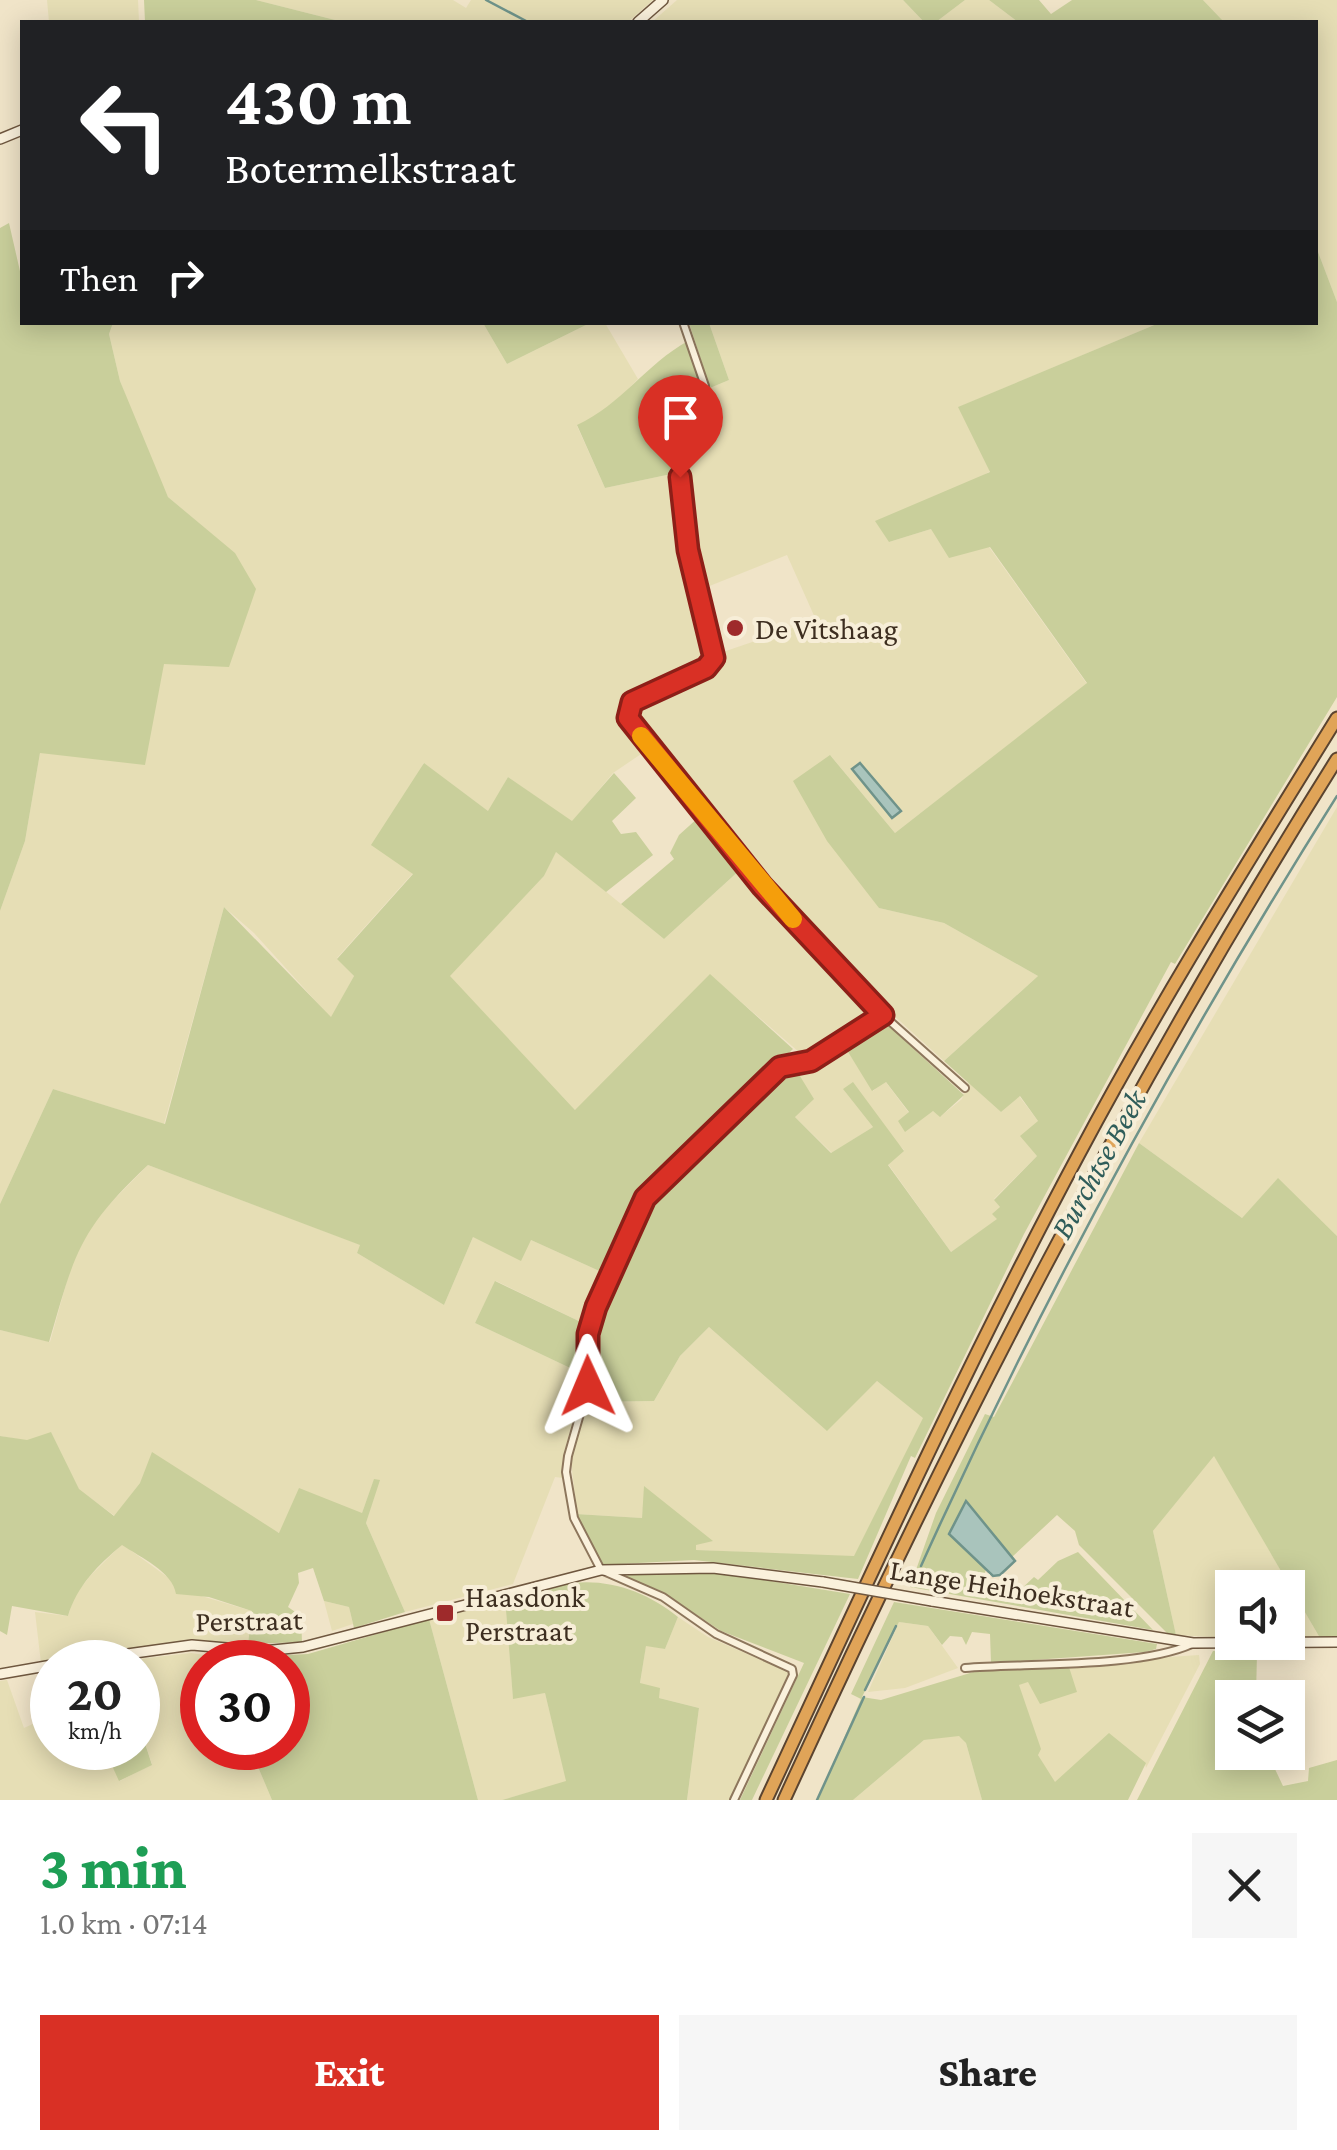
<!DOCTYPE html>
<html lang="en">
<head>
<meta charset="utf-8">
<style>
  :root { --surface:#fff; --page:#f6f6f6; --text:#222; --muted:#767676; --accent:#d93025 }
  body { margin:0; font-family:"Crimson Pro",serif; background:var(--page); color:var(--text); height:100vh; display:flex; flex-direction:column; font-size:38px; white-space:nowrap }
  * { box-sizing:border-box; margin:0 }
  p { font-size:32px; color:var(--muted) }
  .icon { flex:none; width:55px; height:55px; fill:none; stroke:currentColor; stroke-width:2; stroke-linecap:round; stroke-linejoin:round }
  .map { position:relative; height:1800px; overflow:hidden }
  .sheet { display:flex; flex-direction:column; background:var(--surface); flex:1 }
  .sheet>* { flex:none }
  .hud { position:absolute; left:20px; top:20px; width:1298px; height:305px; border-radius:0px; box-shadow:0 5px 25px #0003; background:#202124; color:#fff; overflow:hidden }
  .fabs { position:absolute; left:1215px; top:1570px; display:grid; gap:20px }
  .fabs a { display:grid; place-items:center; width:90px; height:90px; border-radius:0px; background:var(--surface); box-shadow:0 5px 25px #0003; font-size:50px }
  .speed { position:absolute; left:30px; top:1640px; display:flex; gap:20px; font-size:50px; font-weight:700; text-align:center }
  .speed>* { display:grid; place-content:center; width:130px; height:130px; border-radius:50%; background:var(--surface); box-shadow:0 5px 25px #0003; line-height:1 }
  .speed small { font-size:25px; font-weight:400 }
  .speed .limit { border:15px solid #d22; background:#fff; color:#111 }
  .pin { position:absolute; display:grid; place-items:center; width:85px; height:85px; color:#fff; margin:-102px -42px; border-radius:50% 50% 50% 0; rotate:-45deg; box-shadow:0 0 10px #0007 }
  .pin .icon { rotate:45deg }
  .me { position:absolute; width:110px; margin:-55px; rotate:359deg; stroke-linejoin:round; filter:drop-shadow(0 0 8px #0008) }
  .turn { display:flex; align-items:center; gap:35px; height:210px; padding:0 40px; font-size:45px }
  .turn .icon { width:130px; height:130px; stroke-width:2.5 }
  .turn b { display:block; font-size:70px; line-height:85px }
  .then { display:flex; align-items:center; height:95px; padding:0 40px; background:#0003; gap:20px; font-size:38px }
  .round { display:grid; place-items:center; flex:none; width:105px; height:105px; border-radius:0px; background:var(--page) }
  .overview { display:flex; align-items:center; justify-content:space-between; height:170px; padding:0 40px }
  h1 { font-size:60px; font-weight:800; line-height:75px; color:#1e9e55 }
  .cta { display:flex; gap:20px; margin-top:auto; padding:20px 40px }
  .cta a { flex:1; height:115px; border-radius:0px; background:var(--accent); color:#fff; font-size:40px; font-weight:800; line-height:115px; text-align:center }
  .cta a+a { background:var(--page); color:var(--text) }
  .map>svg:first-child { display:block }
  .farmland { fill:#e6deb5 }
  .green { fill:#c9cf9b }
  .water { fill:#a9c4bc; stroke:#6f938a; stroke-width:2.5 }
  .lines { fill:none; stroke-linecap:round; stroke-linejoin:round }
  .stream { stroke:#6f938a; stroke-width:2.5 }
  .street-casing { stroke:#8d765c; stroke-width:10 }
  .secondary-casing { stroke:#6f573f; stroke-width:12 }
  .highway-casing { stroke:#5b4430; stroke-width:15 }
  .street { stroke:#faf1dc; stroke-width:6 }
  .secondary { stroke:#faf1dc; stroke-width:9 }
  .highway { stroke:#e0a458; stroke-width:11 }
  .secondary-bridge-casing { stroke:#6f573f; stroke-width:12; stroke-linecap:butt }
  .secondary-bridge { stroke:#faf1dc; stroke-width:9 }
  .route-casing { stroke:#8d1f18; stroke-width:25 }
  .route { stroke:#d93025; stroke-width:18 }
  .slow { stroke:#f59e0b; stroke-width:18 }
  .poi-dot { fill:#9e2a2b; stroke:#f7eed8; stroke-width:4 }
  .labels { text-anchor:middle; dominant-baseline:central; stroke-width:8; stroke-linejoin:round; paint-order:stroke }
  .poi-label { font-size:30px; fill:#3d2e20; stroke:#f7eed8; text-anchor:start }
  .street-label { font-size:30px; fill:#3d2e20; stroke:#f7eed8 }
  .water-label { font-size:32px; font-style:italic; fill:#2f5d5a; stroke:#f7eed8 }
</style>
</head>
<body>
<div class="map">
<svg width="1337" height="1800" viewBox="0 0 1337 1800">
  <rect width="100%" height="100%" fill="#f0e4c8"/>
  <path class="farmland" d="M 47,0 L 138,0 L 139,22 L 49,22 Z
    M 256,0 L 453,0 L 466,8 L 471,0 L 653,0 L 628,22 L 343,22 Z
    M 677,0 L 903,0 L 924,22 L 652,22 Z
    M 965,0 L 989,0 L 1018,22 L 936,22 Z
    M 1203,0 L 1337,0 L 1337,302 L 1315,244 L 1315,22 L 1224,22 Z
    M 113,323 L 483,323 L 507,364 L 590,323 L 605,323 L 638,379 L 606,412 L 577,426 L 605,488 L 676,473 L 679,530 L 708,654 L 681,676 L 629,699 L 624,720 L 647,750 L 613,773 L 572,822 L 508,777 L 489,812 L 423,763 L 413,873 L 337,958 L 354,976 L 331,1018 L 254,933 L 224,907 L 164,1124 L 53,1089 L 0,1204 L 0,911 L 25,841 L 40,753 L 164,664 L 234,553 L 168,497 L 152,466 L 120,381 L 109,334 Z
    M 709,323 L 1159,323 L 959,407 L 990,471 L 889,542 L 931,529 L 989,547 L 1087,684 L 895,833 L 831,756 L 879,908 L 944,923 L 1038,976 L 944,1061 L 890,1012 L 760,878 L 633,719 L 633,707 L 703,674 L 720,653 L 816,620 L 787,555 L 702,589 L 686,513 L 690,451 L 710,388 L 729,380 Z
    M 1337,807 L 1337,1236 L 1278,1179 L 1242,1218 L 1139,1143 Z
    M 556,851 L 664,939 L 742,868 L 872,1006 L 873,1017 L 807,1059 L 710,975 L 576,1111 L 449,976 L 544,876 Z
    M 845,1047 L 873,1091 L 885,1081 L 909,1113 L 898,1122 L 933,1111 L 941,1116 L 962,1099 L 968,1082 L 1001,1112 L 1019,1096 L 1038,1121 L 1037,1156 L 994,1199 L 1000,1207 L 998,1219 L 951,1252 L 888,1164 L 904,1150 L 844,1090 L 873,1127 L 832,1153 L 795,1117 L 806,1090 L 795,1068 Z
    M 148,1165 L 361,1245 L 357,1253 L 444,1305 L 473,1237 L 531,1240 L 606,1274 L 585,1324 L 496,1281 L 475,1323 L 585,1375 L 565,1449 L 563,1478 L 555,1477 L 513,1584 L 405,1612 L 366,1523 L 379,1480 L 374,1480 L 362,1513 L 280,1533 L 140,1483 L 115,1516 L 79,1490 L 51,1433 L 27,1441 L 0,1436 L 0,1330 L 50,1342 L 76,1248 L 92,1222 Z
    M 709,1327 L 826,1430 L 877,1381 L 924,1418 L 854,1557 L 695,1550 L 645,1487 L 642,1518 L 577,1514 L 571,1461 L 586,1402 L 654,1401 L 680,1356 Z
    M 1214,1455 L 1320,1638 L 1288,1638 L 1288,1588 L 1232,1588 L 1232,1638 L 1176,1635 L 1153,1531 Z
    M 122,1544 L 188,1592 L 252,1611 L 248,1644 L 187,1640 L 41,1663 L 35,1612 L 68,1616 L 74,1597 L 90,1576 Z
    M 505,1598 L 513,1698 L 545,1693 L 567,1782 L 502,1800 L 478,1800 L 429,1619 Z
    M 324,1601 L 349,1607 L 353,1624 L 332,1631 Z
    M 678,1617 L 708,1637 L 789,1672 L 730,1800 L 687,1800 L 699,1708 L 659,1698 L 640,1684 L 646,1645 L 665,1649 Z
    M 899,1622 L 928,1626 L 958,1668 L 905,1688 L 868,1692 Z
    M 191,1653 L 226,1658 L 226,1662 L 202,1662 L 202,1748 L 250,1748 L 272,1800 L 0,1800 L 0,1681 L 7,1680 L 24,1728 L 52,1715 L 52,1748 L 104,1748 L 120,1781 L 152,1764 L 138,1722 L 138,1662 L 114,1662 Z
    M 1199,1655 L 1200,1664 L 1146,1768 L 1145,1763 L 1054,1783 L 1038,1755 L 1018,1685 L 1068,1664 Z
    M 959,1735 L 966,1743 L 982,1800 L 853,1800 L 924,1740 Z"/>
  <path class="green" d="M 144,0 L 256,0 L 343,22 L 145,22 Z
    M 903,0 L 965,0 L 936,22 L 924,22 Z
    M 989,0 L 1039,0 L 1051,14 L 1072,0 L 1203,0 L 1224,22 L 1018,22 Z
    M 9,223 L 22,280 L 22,322 L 113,323 L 109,334 L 120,381 L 168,497 L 235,553 L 256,589 L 229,667 L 164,664 L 145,765 L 40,753 L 25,841 L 0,911 L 0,228 Z
    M 1315,244 L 1337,302 L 1337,697 L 1175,964 L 1171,962 L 1024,1234 L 915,1458 L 911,1456 L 858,1579 L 694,1560 L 601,1565 L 576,1514 L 642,1518 L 644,1486 L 713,1541 L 696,1545 L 696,1550 L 854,1556 L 923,1418 L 877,1381 L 827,1431 L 709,1327 L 680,1356 L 654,1401 L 586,1402 L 592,1384 L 594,1324 L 643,1209 L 770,1081 L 795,1068 L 814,1099 L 795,1117 L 831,1153 L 873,1127 L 843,1089 L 853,1082 L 904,1151 L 888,1165 L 951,1252 L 997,1219 L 992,1214 L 1000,1207 L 994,1200 L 1037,1156 L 1020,1136 L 1038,1121 L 1020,1096 L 1001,1112 L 944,1061 L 1038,976 L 944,923 L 879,908 L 827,841 L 793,781 L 830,755 L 895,833 L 1087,683 L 990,547 L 949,558 L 931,529 L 889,542 L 875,521 L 990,472 L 958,407 L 1159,323 L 1315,322 Z
    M 483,323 L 590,323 L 507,364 Z
    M 689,323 L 709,323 L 729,380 L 710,388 Z
    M 688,341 L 701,385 L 680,443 L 676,473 L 605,488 L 577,425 C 621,405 646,364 688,341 Z
    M 424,763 L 488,811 L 508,777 L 572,821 L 614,773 L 636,798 L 612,821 L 621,834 L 636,832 L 653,855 L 606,892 L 556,852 L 544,876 L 450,976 L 575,1110 L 710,974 L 793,1049 L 642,1195 L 606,1274 L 531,1240 L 521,1261 L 473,1237 L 444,1305 L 357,1253 L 360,1245 L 148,1165 C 78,1231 75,1253 49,1342 L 0,1330 L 0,1204 L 53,1089 L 165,1124 L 224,907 L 331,1017 L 354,976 L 337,959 L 413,874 L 371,845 Z
    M 699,817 L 742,868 L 664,939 L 621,904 L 674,859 L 670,853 L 679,835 Z
    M 883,1021 L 964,1095 L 940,1117 L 933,1111 L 905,1132 L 898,1121 L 909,1112 L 886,1082 L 872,1091 L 845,1047 Z
    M 1139,1143 L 1242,1218 L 1278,1178 L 1337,1236 L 1337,1636 L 1320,1638 L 1214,1456 L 1153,1531 L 1176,1635 L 1167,1633 L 1079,1545 L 1075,1531 L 1057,1515 L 1012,1557 L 966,1502 L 949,1534 L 986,1569 L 982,1583 L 1019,1591 L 1034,1577 L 1038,1580 L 1058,1561 L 1078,1552 L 1153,1630 L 910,1587 L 936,1513 L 985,1414 L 994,1417 Z
    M 495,1281 L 585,1324 L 585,1375 L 475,1323 Z
    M 51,1432 L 79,1489 L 114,1516 L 140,1483 L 152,1452 L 279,1533 L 299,1488 L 362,1513 L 374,1479 L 380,1480 L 366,1523 L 405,1612 L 354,1628 L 349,1607 L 324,1601 L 313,1568 L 298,1573 L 299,1583 L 288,1607 L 301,1616 L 302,1642 L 248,1644 L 252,1611 L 209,1597 L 176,1594 C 173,1572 140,1557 122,1545 C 98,1565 77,1586 68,1616 L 12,1606 L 7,1635 L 0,1631 L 0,1436 L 27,1440 Z
    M 656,1573 L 726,1574 L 850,1594 L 752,1800 L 740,1800 L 804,1663 L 721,1631 L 659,1590 L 621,1576 Z
    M 573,1583 C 612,1579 648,1593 678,1617 L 665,1649 L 646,1646 L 640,1683 L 660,1688 L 659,1698 L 699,1708 L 687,1800 L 502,1800 L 566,1781 L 545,1693 L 513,1699 L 505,1598 Z
    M 894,1602 L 1157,1644 L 1156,1649 L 1145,1652 L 991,1663 L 990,1634 L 972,1632 L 966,1645 L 962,1637 L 950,1636 L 942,1645 L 928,1626 L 899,1622 L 862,1697 L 881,1700 L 980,1670 L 1068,1664 L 1077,1692 L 1040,1704 L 1028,1682 L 1019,1685 L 1041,1749 L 1038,1755 L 1055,1782 L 1109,1733 L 1146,1763 L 1128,1800 L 982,1800 L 966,1743 L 959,1736 L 924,1740 L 853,1800 L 817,1800 L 861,1699 L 851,1694 Z
    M 429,1619 L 478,1800 L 272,1800 L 250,1748 L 288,1748 L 288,1662 L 226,1662 L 226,1658 L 308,1654 Z
    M 1213,1651 L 1257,1653 L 1256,1697 L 1232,1698 L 1232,1752 L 1254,1753 L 1254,1765 L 1274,1767 L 1283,1786 L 1308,1781 L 1309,1768 L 1337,1760 L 1337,1800 L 1137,1800 Z
    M 138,1722 L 152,1765 L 119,1781 L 104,1748 L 138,1748 Z"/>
  <path class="water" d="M 860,763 L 901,811 L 892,818 L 852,769 Z
    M 966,1501 L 1015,1561 L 1000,1575 L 993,1576 L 949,1534 Z"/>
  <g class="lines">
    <path class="stream" d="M 486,0 L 528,22
      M 921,1566 C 1041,1300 1181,1043 1337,796
      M 865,1690 L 896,1626
      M 817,1800 L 864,1697"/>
    <g class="street-casing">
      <path id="street" d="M 683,322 L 705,386 L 683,452 L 679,501 L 715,658 L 694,675 L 632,702 L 629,718 L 762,886 L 883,1015 L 965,1088
        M 965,1668 C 1026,1663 1139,1668 1192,1644
        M 734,1800 L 793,1675 L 792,1669 L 716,1634 L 663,1597 L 601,1570 L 574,1518 L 566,1472 L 568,1456 L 588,1386 L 588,1335 L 595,1307 L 645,1198 L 779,1067 L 811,1061 L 883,1015"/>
    </g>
    <g class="secondary-casing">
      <path id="secondary" d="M 638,22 L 663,0
        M 0,139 L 22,130
        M 932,1601 L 1193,1643 L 1337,1642
        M 70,1662 L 192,1645 L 263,1651 L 303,1647 L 601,1570 L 713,1568 L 823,1582
        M 0,1674 L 52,1665"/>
    </g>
    <g class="highway-casing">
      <path id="highway" d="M 766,1800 C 867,1583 966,1365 1079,1154 C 1158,1005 1248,862 1337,718
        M 784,1800 C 949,1440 1126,1094 1337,759"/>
    </g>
    <use href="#street" class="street"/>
    <use href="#secondary" class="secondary"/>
    <use href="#highway" class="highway"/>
    <g class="secondary-bridge-casing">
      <path id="secondary-bridge" d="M 823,1582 L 932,1601"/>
    </g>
    <use href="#secondary-bridge" class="secondary-bridge"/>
  </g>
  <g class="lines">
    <g class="route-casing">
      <path id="route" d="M 588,1386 L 588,1334 L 596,1307 L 645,1198 L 780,1067 L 811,1061 L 883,1015 L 762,886 L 628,718 L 632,702 L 706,668 L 714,658 L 688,550 L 680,477"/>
    </g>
    <use href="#route" class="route"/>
    <path class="slow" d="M 641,736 L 793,919"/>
  </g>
  <g class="poi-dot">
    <circle cx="735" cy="628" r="10"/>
    <rect x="435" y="1603" width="20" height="20" rx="5"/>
  </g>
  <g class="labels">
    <g class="poi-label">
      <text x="755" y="628">De Vitshaag</text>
      <text x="465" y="1596">Haasdonk<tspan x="465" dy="34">Perstraat</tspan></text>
    </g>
    <g class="street-label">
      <text transform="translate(1012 1588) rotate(9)">Lange Heihoekstraat</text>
      <text transform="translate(249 1620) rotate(-1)">Perstraat</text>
    </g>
    <g class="water-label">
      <text transform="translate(1098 1164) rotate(-61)">Burchtse Beek</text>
    </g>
  </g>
</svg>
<div class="fabs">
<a><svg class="icon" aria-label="sound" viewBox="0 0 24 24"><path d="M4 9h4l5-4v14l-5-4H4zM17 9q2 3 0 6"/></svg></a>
<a><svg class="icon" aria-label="layers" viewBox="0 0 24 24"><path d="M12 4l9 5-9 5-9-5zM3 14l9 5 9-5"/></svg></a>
</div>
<div class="speed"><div>20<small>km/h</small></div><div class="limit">30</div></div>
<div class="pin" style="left:680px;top:477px;background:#d93025"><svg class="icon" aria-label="arrive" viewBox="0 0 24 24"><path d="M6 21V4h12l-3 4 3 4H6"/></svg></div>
<svg class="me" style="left:588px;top:1386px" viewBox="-20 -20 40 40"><path d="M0-17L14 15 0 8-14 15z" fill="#d93025" stroke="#fff" stroke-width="4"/></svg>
<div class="hud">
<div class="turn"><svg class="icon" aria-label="left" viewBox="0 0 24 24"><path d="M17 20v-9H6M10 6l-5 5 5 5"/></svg><div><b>430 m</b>Botermelkstraat</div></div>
<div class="then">Then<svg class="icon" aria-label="right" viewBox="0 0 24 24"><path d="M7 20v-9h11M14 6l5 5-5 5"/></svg></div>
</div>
</div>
<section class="sheet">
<div class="overview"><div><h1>3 min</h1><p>1.0 km · 07:14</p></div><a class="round"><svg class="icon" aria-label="close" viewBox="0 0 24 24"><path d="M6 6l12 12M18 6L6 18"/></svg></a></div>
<div class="cta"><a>Exit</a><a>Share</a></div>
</section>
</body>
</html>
